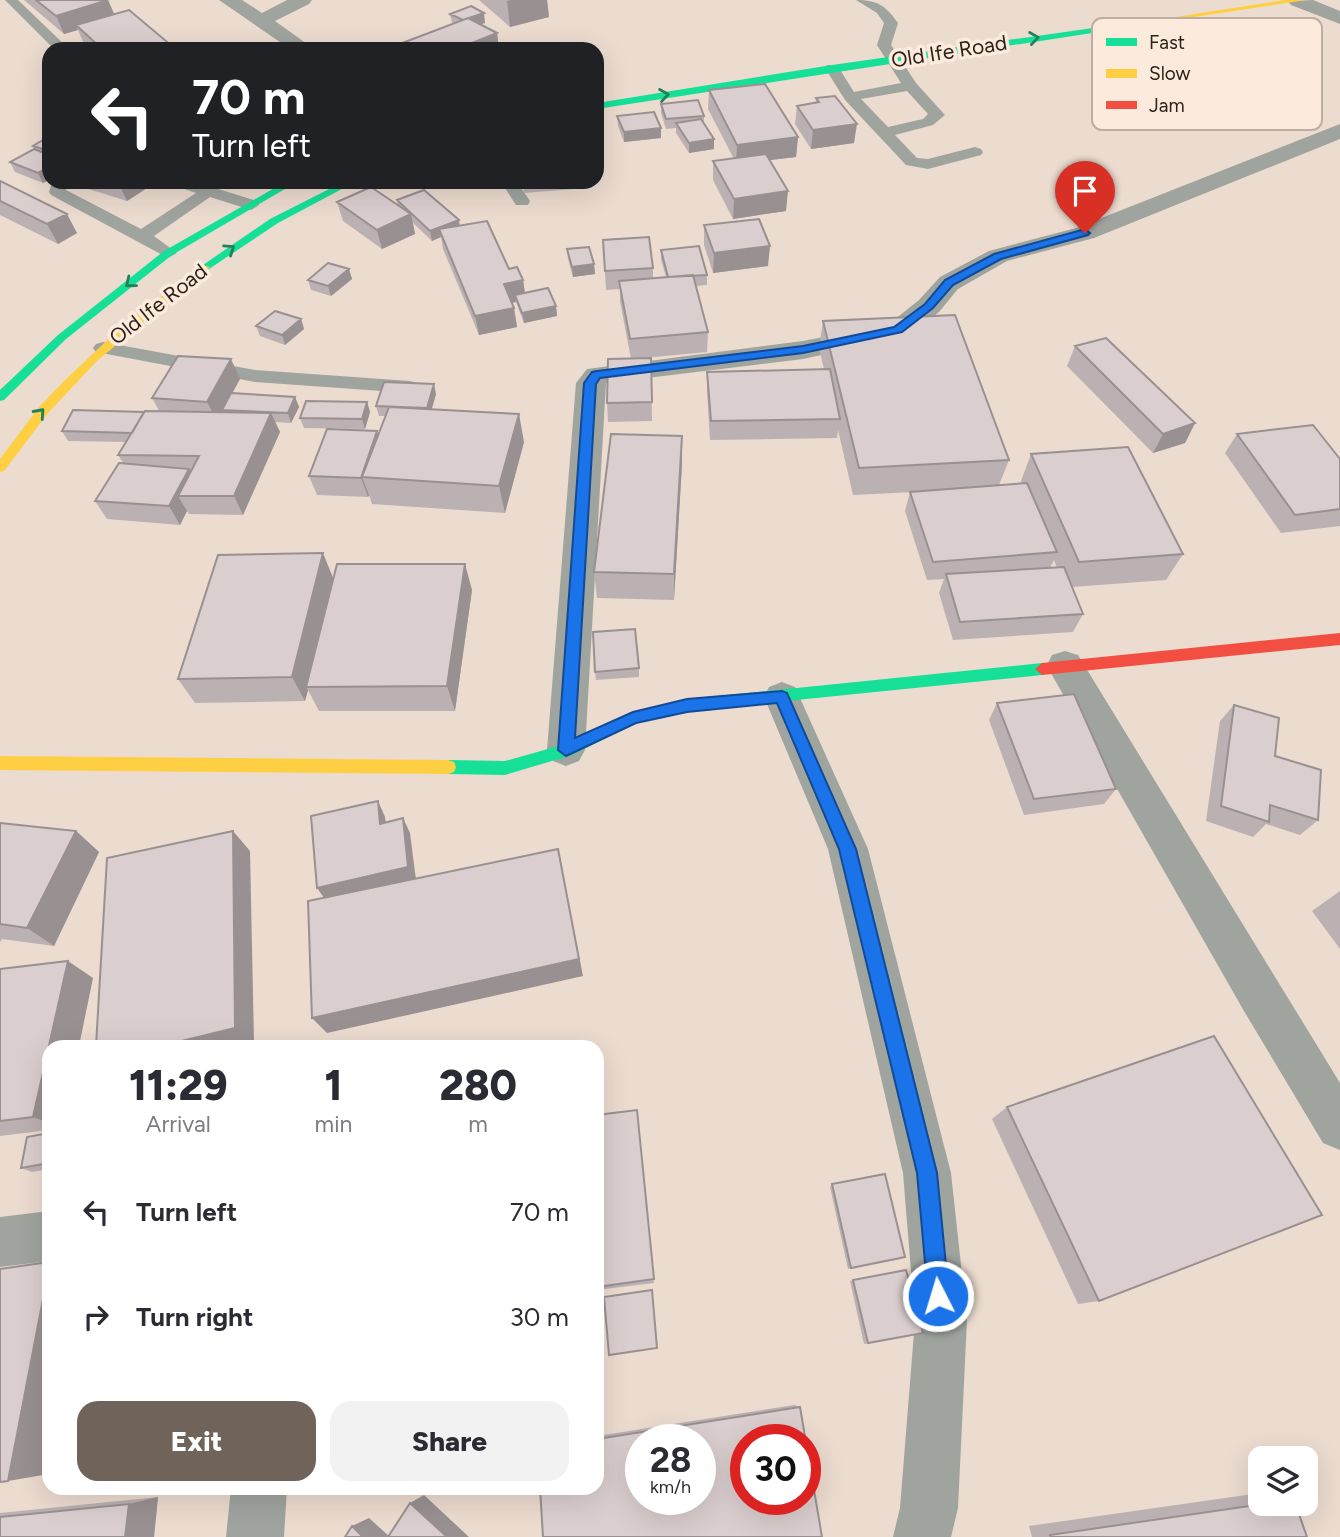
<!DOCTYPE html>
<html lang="en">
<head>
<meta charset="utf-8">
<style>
  :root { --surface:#fff; --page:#f2f2f3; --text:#2b2b33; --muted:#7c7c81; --accent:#706359 }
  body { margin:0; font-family:Figtree,sans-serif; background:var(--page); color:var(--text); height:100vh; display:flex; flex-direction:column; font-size:26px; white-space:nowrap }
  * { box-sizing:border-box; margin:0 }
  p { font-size:23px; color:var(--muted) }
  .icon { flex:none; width:38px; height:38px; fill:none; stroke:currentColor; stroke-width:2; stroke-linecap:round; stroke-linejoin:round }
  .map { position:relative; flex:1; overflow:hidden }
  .sheet { position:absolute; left:42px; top:1040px; width:562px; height:455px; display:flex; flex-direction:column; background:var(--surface); border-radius:21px; box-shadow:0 7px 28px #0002 }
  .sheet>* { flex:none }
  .banner { position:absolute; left:42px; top:42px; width:562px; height:147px; border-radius:21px; box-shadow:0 7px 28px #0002; background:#202124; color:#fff; overflow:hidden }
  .buttons { position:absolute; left:1248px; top:1446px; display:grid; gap:14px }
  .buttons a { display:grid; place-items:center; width:70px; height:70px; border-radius:14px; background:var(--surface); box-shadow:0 7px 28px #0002; font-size:35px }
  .speed { position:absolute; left:625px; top:1424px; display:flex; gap:14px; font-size:35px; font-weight:700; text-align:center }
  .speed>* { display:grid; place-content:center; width:91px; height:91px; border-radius:50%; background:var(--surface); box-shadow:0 7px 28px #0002; line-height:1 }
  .speed small { font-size:18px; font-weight:400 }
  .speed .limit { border:10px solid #d22; background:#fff; color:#111 }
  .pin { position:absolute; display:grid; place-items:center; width:60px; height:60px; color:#fff; margin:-72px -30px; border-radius:50% 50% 50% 0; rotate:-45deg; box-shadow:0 0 7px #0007 }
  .pin .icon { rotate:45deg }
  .me { position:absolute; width:77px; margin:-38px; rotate:355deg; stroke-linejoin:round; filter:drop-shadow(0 0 5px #0008) }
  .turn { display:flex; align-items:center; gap:24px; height:147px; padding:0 35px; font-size:32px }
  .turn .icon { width:91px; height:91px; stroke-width:2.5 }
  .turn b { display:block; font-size:49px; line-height:60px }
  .eta { display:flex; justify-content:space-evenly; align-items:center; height:119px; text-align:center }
  .eta b { font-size:42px; font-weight:800; line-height:49px }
  .cta { display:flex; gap:14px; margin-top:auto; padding:14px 35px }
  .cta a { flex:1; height:80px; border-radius:21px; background:var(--accent); color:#fff; font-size:28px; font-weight:800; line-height:80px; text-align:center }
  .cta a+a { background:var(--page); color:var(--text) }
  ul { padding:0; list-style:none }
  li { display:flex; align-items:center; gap:21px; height:105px; padding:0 35px }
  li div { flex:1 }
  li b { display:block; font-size:26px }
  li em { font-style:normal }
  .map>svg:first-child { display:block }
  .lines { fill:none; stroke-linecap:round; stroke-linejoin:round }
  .lane { fill:#a0a49e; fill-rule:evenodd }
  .street { fill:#a0a49e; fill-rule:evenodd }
  .fast { fill:#16e098; fill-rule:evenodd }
  .slow { fill:#ffcf43; fill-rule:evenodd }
  .jam { fill:#f24e42; fill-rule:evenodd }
  .wall { fill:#bcb1b2; fill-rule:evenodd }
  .shaded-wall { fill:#999091 }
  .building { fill:#dbcecf; stroke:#999091; stroke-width:2; fill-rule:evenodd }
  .oneway { stroke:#228158 }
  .route { fill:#1a73e8; stroke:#114b97; stroke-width:2 }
  .labels { text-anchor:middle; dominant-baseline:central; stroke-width:7; stroke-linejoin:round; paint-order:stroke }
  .far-street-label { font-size:21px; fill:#2d2219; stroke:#fceadc }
  .key { fill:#fceadc; stroke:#beaea2; stroke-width:2 }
  .key-label { font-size:19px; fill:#2d2219 }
</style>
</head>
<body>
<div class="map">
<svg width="1340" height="1537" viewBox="0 0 1340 1537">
  <rect width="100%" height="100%" fill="#ecdbcf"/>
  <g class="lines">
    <path class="lane" d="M 5,0 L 18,0 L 69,49 L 54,49 Z
      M 856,0 C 878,0 886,6 898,23 L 891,45 L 916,83 L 945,115 L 933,125 L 895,135 L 917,158 L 928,159 L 975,147 L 981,149 L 983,152 L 981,155 L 928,169 L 906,165 L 845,100 L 825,68 L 827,65 L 837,65 L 854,92 L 901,83 L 877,45 L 884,23 L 877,13 ZM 907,91 L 928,114 L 923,119 L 888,127 L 861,99 Z
      M 52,182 L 68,182 L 66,190 L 141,229 L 196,193 L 173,185 L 171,182 L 196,182 L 257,201 L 259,205 L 251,210 L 210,197 L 154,236 L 177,253 L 168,258 L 51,195 L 49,192 Z
      M 501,182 L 517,182 L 530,201 L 528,205 L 516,205 Z
      M 103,342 L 255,370 L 410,381 L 417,383 L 420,387 L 417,391 L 410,393 L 255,382 L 96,352 L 93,348 L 96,344 Z"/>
    <path class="street" d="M 219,0 L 242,0 L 262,13 L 287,0 L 312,0 L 309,4 L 275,21 L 314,49 L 290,49 Z
      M 1313,0 L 1340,11 L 1340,24 L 1291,5 L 1288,1 Z
      M 1340,124 L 1340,139 L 1094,238 L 1007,261 L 958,289 L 939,312 L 908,336 L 803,359 L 606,383 L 585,750 L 579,761 L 566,766 L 553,761 L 547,750 L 576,383 L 587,369 L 803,341 L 889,324 L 919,300 L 940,277 L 989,251 L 1076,228 Z
      M 1065,651 L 1078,655 L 1340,1083 L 1340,1150 L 1323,1143 L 1244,1011 L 1052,675 L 1047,665 L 1052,655 Z
      M 782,682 L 795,687 L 868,849 L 951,1173 L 967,1320 L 958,1508 L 951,1537 L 893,1537 L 900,1508 L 915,1320 L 903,1173 L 828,849 L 764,697 L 769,687 Z
      M 49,1211 L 49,1261 L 0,1267 L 0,1217 Z
      M 231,1488 L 287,1488 L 284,1537 L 226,1537 Z"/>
    <path class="fast" d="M 1128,23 L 1131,27 L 597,109 L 597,103 L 832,65 Z
      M 285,182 L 297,182 L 172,255 L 66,339 L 4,400 L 0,401 L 0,390 L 58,335 L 164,251 Z
      M 343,182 L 355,182 L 278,223 L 209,269 L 200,267 L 270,219 Z
      M 1042,663 L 1049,669 L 1042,675 L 687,711 L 636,723 L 572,755 L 505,775 L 448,774 L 442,772 L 440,767 L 442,762 L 448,760 L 505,761 L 562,745 L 628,714 L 687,699 Z"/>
    <path class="slow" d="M 1285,0 L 1306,0 L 1128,27 L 1124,25 Z
      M 201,265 L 210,267 L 97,361 L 48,413 L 4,471 L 0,472 L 0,459 L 39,407 L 64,381 L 116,332 Z
      M 0,756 L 448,760 L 454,762 L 456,767 L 454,772 L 448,774 L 0,770 Z"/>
    <path class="jam" d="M 1340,633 L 1340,645 L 1042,675 L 1035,669 L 1042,663 Z"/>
  </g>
  <path class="wall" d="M 24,0 L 108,0 L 114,15 L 172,46 L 173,49 L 90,49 L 84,44 L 78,30 L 64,34 Z
    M 479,0 L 547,0 L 549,17 L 510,27 Z
    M 450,14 L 485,23 L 480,24 L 497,33 L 499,49 L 407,49 L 405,42 L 454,24 L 452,23 Z
    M 1216,36 L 1251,44 L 1243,62 L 1210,79 L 1200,74 L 1179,84 L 1141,68 L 1147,49 Z
    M 709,90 L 798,137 L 796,157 L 770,160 L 786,211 L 733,219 L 713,180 L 713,161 L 734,159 L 708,109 Z
    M 816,98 L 854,143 L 811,149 L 795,124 L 797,106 L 816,103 Z
    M 661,104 L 704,116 L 704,124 L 714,139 L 714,149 L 689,153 L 676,133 L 676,128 L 666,129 L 661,113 Z
    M 617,116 L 661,138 L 624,142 L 618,126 Z
    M 49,138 L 49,180 L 43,183 L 15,172 L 10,162 L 34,150 L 33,146 Z
    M 0,181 L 77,233 L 58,244 L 0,215 Z
    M 66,182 L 144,182 L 147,188 L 127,201 Z
    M 522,182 L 586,182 L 587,188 L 524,193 Z
    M 397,200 L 460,226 L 523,280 L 525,293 L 556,306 L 557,316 L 524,323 L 516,302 L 512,303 L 514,308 L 517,327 L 479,335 L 443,249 L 441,237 L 432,241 L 413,223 L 415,234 L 382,249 L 343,221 L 337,202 L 398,206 Z
    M 704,225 L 768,266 L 713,273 L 704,245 Z
    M 603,240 L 653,268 L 653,278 L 666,277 L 661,260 L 661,250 L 707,275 L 707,285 L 696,286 L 708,332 L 707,352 L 633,359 L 651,358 L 652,421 L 608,422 L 607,403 L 631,359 L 620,301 L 620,289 L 606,290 Z
    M 567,249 L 594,264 L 595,274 L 573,277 L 568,259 Z
    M 349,269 L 352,279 L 331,296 L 311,290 L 308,280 Z
    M 301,319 L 304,329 L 285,345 L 260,336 L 256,326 Z
    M 823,321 L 1009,460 L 999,485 L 1022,484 L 1021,481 L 1031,454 L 1183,554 L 1166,580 L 1072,587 L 1083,614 L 1073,632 L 953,640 L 939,593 L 944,579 L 927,580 L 905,511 L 910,492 L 914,492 L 853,495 L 838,430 L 837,438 L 710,440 L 707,391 L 707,372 L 824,369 L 819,348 ZM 1054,560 L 1057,568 L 1050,568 Z
    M 1075,346 L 1195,423 L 1185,443 L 1153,453 L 1067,366 Z
    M 240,379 L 232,393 L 295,397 L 299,407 L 291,423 L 275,422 L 280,432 L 243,515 L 189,514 L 187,511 L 180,525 L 107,519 L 95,501 L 124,464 L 118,455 L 126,442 L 68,441 L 62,431 L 144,412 L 159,411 L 152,398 Z
    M 436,394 L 432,409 L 524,442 L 505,513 L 372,504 L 369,495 L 368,497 L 317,495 L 309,476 L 378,435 L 386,416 L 379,416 L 376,406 Z
    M 367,402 L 370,412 L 365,429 L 304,428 L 300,418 Z
    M 1237,434 L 1340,459 L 1340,526 L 1281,533 L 1225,453 Z
    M 682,464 L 674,600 L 597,598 L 594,572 Z
    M 334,579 L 472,590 L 455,711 L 319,711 L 308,690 L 305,701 L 195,703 L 178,679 Z
    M 639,668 L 639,677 L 596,680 L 595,672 Z
    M 997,703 L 1116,789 L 1104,804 L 1024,815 L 989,720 Z
    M 1234,705 L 1275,756 L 1318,820 L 1300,835 L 1266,824 L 1253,837 L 1206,821 L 1220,721 Z
    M 0,823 L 76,831 L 99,852 L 54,946 L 2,939 L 0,942 Z
    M 1340,891 L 1340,949 L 1312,911 Z
    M 0,969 L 93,978 L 49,1046 L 49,1130 L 0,1136 Z
    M 1007,1107 L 1099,1301 L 1078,1304 L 992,1119 Z
    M 637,1110 L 654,1283 L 597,1290 L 597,1115 Z
    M 49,1133 L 49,1169 L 32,1172 L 21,1168 Z
    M 832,1184 L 905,1257 L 901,1259 L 848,1269 L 830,1187 Z
    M 853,1280 L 923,1333 L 864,1344 L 850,1281 Z
    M 794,1405 L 800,1407 L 597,1488 L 597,1436 Z
    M 1260,1493 L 1260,1503 L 1295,1503 L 1307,1537 L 1032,1537 L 1029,1526 Z
    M 158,1497 L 154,1537 L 0,1537 L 0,1513 Z"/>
  <path class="shaded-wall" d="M 108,0 L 116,18 L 76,25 L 78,30 L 64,34 L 56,16 Z
    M 510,0 L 547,0 L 549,17 L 510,27 L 507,1 Z
    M 484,13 L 485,23 L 465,30 L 463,21 Z
    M 497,33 L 499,49 L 457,49 Z
    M 1251,44 L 1243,62 L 1210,79 L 1218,60 Z
    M 1207,55 L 1200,74 L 1179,84 L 1186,65 Z
    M 857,124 L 854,143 L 811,149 L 813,130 Z
    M 661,128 L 661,138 L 624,142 L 624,132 Z
    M 798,137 L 796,157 L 736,164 L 737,145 Z
    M 714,139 L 714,149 L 689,153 L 689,143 Z
    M 49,167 L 49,180 L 43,183 L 38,173 Z
    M 118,182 L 144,182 L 147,188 L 127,201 Z
    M 788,191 L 786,211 L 733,219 L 734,199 Z
    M 67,214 L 77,233 L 58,244 L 47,224 Z
    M 411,214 L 415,234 L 382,249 L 377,230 Z
    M 459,220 L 460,230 L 439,229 L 441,237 L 432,241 L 430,231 Z
    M 770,246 L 768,266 L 713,273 L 714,253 Z
    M 594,264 L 595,274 L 573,277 L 572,267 Z
    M 349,269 L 352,279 L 331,296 L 328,286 Z
    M 523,280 L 526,300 L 515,295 L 516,302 L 507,304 L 504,284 Z
    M 556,306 L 557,316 L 524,323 L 522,313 Z
    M 514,308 L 517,327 L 479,335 L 475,316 Z
    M 301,319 L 304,329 L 285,345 L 282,335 Z
    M 231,359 L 240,379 L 217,421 L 207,402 Z
    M 434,384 L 436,394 L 429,418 L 427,408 Z
    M 295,397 L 299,407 L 291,423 L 288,413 Z
    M 367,402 L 370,412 L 365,429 L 362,419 Z
    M 271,413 L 280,432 L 243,515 L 234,496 Z
    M 519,414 L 524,442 L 505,513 L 499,486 Z
    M 1195,423 L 1185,443 L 1153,453 L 1163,434 Z
    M 377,431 L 383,450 L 362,477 L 369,495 L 368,497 L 361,478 Z
    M 682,436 L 682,464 L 674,600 L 674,574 Z
    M 189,469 L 199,488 L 178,496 L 187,511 L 180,525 L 169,506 Z
    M 323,553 L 334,580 L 306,687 L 308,690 L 305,701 L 292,677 Z
    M 465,564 L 472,590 L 455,711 L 447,686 Z
    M 378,801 L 385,817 L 388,839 L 380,824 Z
    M 403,818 L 410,833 L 416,880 L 327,902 L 317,888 Z
    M 76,831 L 99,852 L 54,946 L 27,928 Z
    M 233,831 L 250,851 L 254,1043 L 240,1046 L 161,1046 Z
    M 558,849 L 583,976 L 327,1033 L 312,1018 Z
    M 68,961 L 93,978 L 79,1046 L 49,1046 L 49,1123 L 33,1117 Z
    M 49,1268 L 49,1442 L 43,1475 L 8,1481 Z
    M 424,1495 L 469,1537 L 447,1537 L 410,1503 Z
    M 158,1497 L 154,1537 L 125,1537 L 129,1504 Z
    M 369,1518 L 390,1537 L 363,1537 L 352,1526 Z"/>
  <path class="building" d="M 36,0 L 108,0 L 56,16 Z
    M 471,6 L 484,13 L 463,20 L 450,14 Z
    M 129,10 L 172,46 L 163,49 L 102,49 L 76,25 Z
    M 468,18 L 497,33 L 457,49 L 418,49 L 405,42 Z
    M 765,84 L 798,137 L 737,145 L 709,90 Z
    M 835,96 L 857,124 L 813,130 L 797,106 L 819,102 L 816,98 Z
    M 698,100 L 704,116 L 666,119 L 661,104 Z
    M 654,112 L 661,128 L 624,132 L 617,116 Z
    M 701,119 L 714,139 L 689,143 L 676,123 Z
    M 48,137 L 49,138 L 49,151 L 33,146 Z
    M 34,149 L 49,155 L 49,167 L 38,173 L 10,162 Z
    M 766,154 L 788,191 L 734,199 L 713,161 Z
    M 0,181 L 67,214 L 47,224 L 0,201 Z
    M 371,187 L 411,214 L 377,230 L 337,202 Z
    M 424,190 L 459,220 L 430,231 L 397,200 Z
    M 759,219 L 770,246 L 714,253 L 704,225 Z
    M 487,221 L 509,269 L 517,267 L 523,280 L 504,284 L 514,308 L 475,316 L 439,229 Z
    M 649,237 L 653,268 L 605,271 L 603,240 Z
    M 699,246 L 707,275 L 668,277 L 661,250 Z
    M 589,247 L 594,264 L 572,267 L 567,249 Z
    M 328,263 L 349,269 L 328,286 L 308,280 Z
    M 693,275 L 708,332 L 630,339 L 619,281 Z
    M 548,288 L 556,306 L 522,313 L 515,295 Z
    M 275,311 L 301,319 L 282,335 L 256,326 Z
    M 955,315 L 1009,460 L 859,468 L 823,321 Z
    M 1106,338 L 1195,423 L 1163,434 L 1075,346 Z
    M 178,356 L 231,359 L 207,402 L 152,398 Z
    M 651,358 L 652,402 L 607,403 L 608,359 Z
    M 830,369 L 840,419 L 711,421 L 707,372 Z
    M 384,382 L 434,384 L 427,408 L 376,406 Z
    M 231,393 L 295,397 L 288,413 L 222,410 Z
    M 306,401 L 367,402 L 362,419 L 300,418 Z
    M 389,407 L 519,414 L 499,486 L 362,477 Z
    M 73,410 L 144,412 L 132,433 L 62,431 Z
    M 145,411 L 271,413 L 234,496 L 178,496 L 199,456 L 118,455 Z
    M 1313,425 L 1340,459 L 1340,509 L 1295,515 L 1237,434 Z
    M 327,429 L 377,431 L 361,478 L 309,476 Z
    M 611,434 L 682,436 L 674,574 L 594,572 Z
    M 1128,447 L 1183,554 L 1079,562 L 1031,454 Z
    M 119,463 L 189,469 L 169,506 L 95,501 Z
    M 1027,483 L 1057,552 L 933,562 L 910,492 Z
    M 323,553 L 292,677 L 178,679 L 218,555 Z
    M 337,564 L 465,564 L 447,686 L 306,687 Z
    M 1064,567 L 1083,614 L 960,622 L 946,574 Z
    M 635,629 L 639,668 L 595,672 L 593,632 Z
    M 1074,694 L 1116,789 L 1034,799 L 997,703 Z
    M 1234,705 L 1279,718 L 1275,756 L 1321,770 L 1318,820 L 1270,805 L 1269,822 L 1221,806 Z
    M 378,801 L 380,824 L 403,818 L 408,867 L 317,888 L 311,816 Z
    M 0,823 L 76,831 L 27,928 L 0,924 Z
    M 233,831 L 235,1028 L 161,1046 L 96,1046 L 107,858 Z
    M 558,849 L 579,959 L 312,1018 L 308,901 Z
    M 68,961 L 33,1117 L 0,1121 L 0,969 Z
    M 1214,1036 L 1322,1215 L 1099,1301 L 1007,1107 Z
    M 637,1110 L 654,1279 L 597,1287 L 597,1115 Z
    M 49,1133 L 49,1163 L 21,1168 L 27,1137 Z
    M 885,1174 L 905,1257 L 851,1268 L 832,1184 Z
    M 49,1262 L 49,1268 L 8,1481 L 0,1482 L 0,1269 Z
    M 906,1270 L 923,1333 L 868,1343 L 853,1280 Z
    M 652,1290 L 657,1348 L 609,1355 L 604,1297 Z
    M 800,1407 L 822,1537 L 543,1537 L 540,1488 L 597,1488 L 597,1439 ZM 640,1440 L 700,1440 L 700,1500 L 640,1500 ZM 746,1440 L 805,1440 L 805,1500 L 746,1500 Z
    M 410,1503 L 447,1537 L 388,1537 Z
    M 1270,1503 L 1295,1503 L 1307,1537 L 1051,1537 L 1050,1535 Z
    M 129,1504 L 125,1537 L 0,1537 L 0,1517 Z
    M 352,1526 L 363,1537 L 345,1537 Z"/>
  <defs><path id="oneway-chevron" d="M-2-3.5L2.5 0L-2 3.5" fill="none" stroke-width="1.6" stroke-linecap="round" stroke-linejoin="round" transform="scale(1.75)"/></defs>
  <g class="oneway">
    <use href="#oneway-chevron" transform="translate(1034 38) rotate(-8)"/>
    <use href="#oneway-chevron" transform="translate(664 95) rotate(-9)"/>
    <use href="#oneway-chevron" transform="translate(230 249) rotate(-34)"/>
    <use href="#oneway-chevron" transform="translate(130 283) rotate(141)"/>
    <use href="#oneway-chevron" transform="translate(40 413) rotate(-48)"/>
  </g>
  <path class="route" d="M 1085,229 L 1090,233 L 1088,235 L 1001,259 L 953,285 L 933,308 L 902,332 L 803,353 L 600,378 L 596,384 L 575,738 L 633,712 L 687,699 L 782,691 L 787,693 L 856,849 L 937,1173 L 949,1296 L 946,1303 L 938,1306 L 931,1303 L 928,1296 L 917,1173 L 839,849 L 777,703 L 687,712 L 636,723 L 566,756 L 558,750 L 584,383 L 592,372 L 597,371 L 803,346 L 894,327 L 925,304 L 945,280 L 994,254 Z"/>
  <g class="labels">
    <g class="far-street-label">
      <text transform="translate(949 51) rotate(-9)">Old Ife Road</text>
      <text transform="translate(158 304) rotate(-38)">Old Ife Road</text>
    </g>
  </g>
  <rect x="1092" y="18" width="230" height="112" rx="10" class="key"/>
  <rect x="1106" y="38" width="31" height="8" fill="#16e098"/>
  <rect x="1106" y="69" width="31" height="9" fill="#ffcf43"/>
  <rect x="1106" y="101" width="31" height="8" fill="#f24e42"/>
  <g class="key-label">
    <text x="1149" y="49">Fast</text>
    <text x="1149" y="80">Slow</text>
    <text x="1149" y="112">Jam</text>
  </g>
</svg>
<div class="buttons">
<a><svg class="icon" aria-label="layers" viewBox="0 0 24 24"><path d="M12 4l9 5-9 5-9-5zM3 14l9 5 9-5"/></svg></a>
</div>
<div class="speed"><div>28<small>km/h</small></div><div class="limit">30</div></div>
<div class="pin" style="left:1085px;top:233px;background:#d93025"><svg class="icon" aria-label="arrive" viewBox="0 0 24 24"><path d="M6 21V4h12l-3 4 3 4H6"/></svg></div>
<svg class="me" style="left:938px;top:1296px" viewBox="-20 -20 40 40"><circle r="17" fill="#1a73e8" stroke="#fff" stroke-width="3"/><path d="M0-11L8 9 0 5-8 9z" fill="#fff"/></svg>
<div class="banner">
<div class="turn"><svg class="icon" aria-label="left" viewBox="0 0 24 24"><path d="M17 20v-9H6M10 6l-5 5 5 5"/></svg><div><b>70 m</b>Turn left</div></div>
</div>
<section class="sheet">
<div class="eta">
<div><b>11:29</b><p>Arrival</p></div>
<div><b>1</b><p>min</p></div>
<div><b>280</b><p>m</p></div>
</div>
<ul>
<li><svg class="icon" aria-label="left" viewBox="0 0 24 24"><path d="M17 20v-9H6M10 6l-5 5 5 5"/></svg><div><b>Turn left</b></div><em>70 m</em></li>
<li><svg class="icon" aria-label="right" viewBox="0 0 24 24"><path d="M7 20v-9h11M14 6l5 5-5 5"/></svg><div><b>Turn right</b></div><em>30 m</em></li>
</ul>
<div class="cta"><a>Exit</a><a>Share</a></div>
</section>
</div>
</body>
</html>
